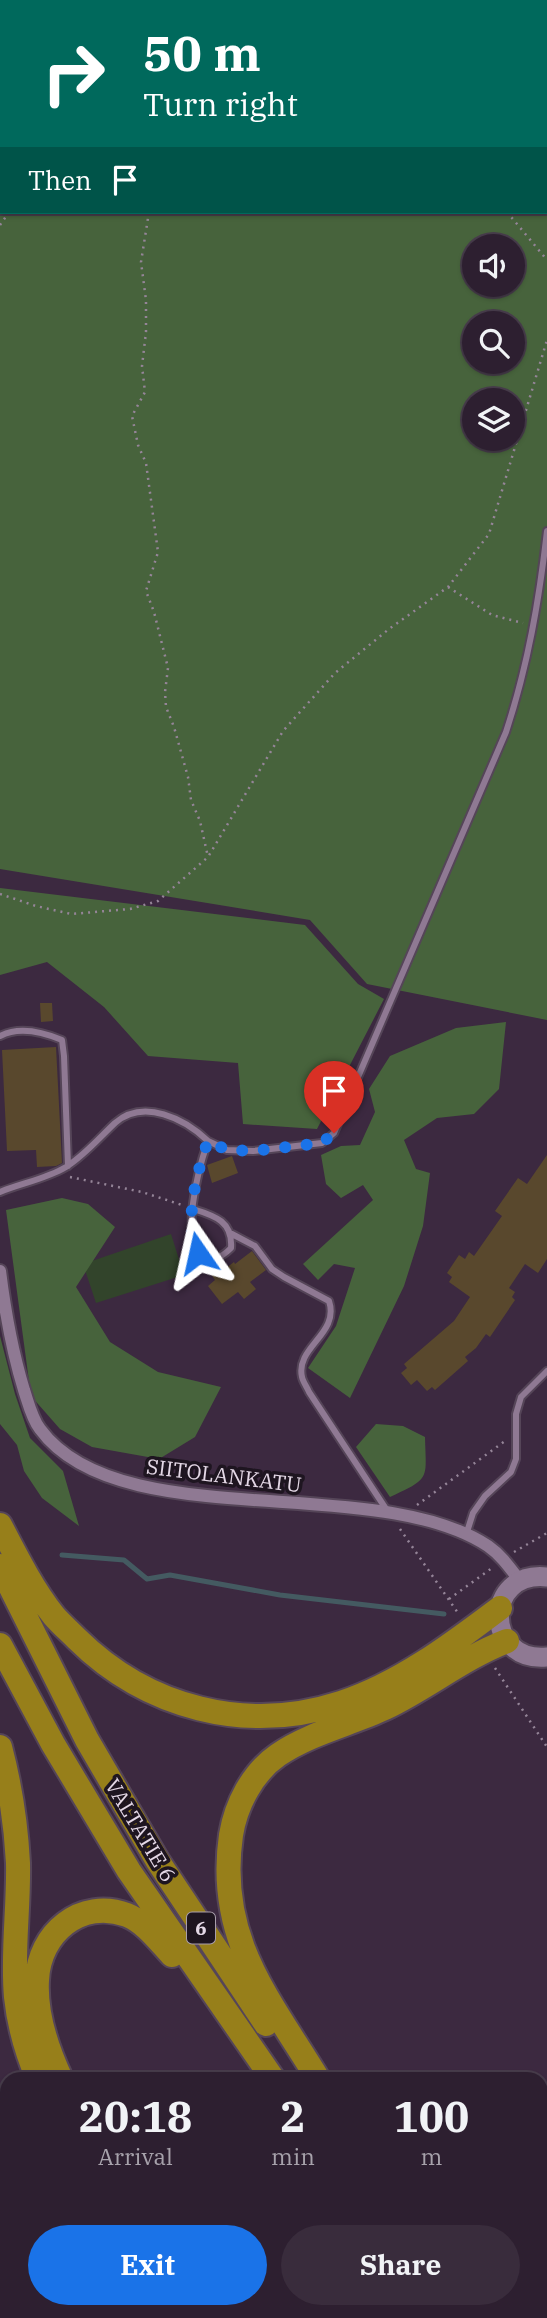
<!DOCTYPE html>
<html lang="en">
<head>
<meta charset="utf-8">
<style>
  :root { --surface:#2d1f30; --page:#392c3c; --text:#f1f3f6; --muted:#a7a2ab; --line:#483d4c; --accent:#1a73e8 }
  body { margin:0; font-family:"IBM Plex Serif",serif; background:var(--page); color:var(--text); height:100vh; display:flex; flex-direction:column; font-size:26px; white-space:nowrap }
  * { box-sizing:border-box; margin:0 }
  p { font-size:23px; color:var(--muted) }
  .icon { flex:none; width:38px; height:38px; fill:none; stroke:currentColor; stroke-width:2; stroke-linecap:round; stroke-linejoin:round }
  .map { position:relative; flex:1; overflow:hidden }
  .details { position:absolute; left:0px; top:2072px; width:548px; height:247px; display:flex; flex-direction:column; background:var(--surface); border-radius:21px 21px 0 0; box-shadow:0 2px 5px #0004,0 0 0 2px var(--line) }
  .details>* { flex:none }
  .banner { position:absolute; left:0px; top:0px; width:548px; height:214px; box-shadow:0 2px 5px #0004,0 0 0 2px var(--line); background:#00695c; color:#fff; overflow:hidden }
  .tools { position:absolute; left:462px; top:234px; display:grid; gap:14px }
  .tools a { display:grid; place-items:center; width:63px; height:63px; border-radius:50%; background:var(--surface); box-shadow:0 2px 5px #0004,0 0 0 2px var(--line); font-size:35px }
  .pin { position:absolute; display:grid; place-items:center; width:60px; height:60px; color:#fff; margin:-72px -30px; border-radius:50% 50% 50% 0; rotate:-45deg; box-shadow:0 0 7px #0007 }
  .pin .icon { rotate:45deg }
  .me { position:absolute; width:77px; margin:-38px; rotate:349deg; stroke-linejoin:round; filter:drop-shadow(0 0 5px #0008) }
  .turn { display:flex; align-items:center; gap:24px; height:147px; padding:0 28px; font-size:32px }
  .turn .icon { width:91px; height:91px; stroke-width:2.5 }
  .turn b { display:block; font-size:49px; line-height:60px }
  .then { display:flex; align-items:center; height:66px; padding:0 28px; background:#0003; gap:14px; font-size:26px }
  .eta { display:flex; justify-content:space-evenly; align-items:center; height:119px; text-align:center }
  .eta b { font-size:42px; font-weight:800; line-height:49px }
  .primary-button { display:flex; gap:14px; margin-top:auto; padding:14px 28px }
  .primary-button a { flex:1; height:80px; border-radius:42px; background:var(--accent); color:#fff; font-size:28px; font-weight:800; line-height:80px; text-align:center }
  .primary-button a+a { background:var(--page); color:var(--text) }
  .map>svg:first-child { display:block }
  .green { fill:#32442b }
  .forest { fill:#47633c; fill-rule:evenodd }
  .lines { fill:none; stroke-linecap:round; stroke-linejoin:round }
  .stream { stroke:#445a61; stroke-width:5 }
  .building { fill:#59482d }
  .lane-casing { stroke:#554558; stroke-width:10 }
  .street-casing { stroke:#554558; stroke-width:16 }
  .secondary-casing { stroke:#554558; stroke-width:23 }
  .highway-casing { stroke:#554558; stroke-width:28 }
  .path { stroke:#958598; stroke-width:2.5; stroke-dasharray:2 5; stroke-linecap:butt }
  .lane { stroke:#8f7993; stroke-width:6 }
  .street { stroke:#8f7993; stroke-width:12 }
  .secondary { stroke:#8f7993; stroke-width:19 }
  .highway { stroke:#977f1a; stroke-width:24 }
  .rail-casing { stroke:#928395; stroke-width:8 }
  .rail { stroke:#1e1520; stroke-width:5; stroke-dasharray:16; stroke-linecap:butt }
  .route { stroke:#1a73e8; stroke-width:12; stroke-dasharray:0 21.6 }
  .labels { text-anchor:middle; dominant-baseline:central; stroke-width:7; stroke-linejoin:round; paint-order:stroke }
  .shield { fill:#1e1520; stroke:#a99eab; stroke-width:2 }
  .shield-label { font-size:19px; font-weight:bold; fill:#e4d8e6 }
  .street-label { font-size:21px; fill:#e4d8e6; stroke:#1e1520 }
</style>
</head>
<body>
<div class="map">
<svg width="547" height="2318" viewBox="0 0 547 2318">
  <rect width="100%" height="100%" fill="#3c2940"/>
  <path class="green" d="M 171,1234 L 184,1275 L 96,1303 L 83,1264 Z"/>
  <path class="forest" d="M 0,0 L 547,0 L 547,1020 L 367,984 L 310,920 L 0,869 ZM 2,2 L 546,2 L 546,212 L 2,212 ZM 474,247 L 513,247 L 513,285 L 474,285 ZM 474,324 L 513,324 L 513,362 L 474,362 ZM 474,401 L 513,401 L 513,439 L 474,439 Z
    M 0,888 L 305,925 L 358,984 L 384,999 L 317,1129 L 243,1124 L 238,1063 L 148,1056 L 104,1007 L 47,962 L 0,975 Z
    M 506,1022 L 499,1089 L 474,1114 L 437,1118 L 404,1140 L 416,1169 L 430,1173 L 423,1226 L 404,1286 L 350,1398 L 308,1368 L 336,1326 L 355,1268 L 334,1264 L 318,1280 L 303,1264 L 373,1200 L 363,1185 L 341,1198 L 326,1184 L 321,1155 L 341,1146 L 360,1145 L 375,1112 L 369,1089 L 390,1056 L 456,1028 Z
    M 62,1198 L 88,1204 L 115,1227 L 76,1287 L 110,1342 L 158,1372 L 221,1387 L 195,1437 L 159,1459 L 92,1447 L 60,1429 L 31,1396 L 6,1210 Z
    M 0,1336 L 15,1394 L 30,1438 L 63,1471 L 79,1526 L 42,1498 L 24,1471 L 17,1445 L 0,1424 Z
    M 376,1424 L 403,1426 L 425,1437 C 426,1480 431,1478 390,1497 L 356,1447 Z"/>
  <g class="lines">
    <path class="stream" d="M 62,1555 L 124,1560 L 147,1579 L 170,1575 L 280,1595 L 444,1614"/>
  </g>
  <path class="building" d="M 40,1003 L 52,1003 L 53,1021 L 41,1022 Z
    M 56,1047 L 62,1163 L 56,1166 L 37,1167 L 36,1150 L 7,1151 L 2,1050 Z
    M 547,1155 L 547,1259 L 538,1273 L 525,1264 L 509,1288 L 515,1292 L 512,1297 L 515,1300 L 490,1337 L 486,1334 L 476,1348 L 465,1357 L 468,1361 L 435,1390 L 432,1387 L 427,1391 L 417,1380 L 411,1385 L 401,1373 L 407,1368 L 404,1364 L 454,1321 L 470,1297 L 449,1282 L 452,1277 L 447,1273 L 459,1255 L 465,1259 L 469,1252 L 474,1256 L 502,1216 L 495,1211 L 518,1178 L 527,1184 Z
    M 232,1156 L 238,1173 L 212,1183 L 207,1165 Z
    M 252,1251 L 266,1270 L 250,1282 L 256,1289 L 244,1299 L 238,1292 L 222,1304 L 208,1286 L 215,1280 L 210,1273 L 222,1263 L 226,1268 L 234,1262 L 235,1264 Z"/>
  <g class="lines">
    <g class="lane-casing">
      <path id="lane" d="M 0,1036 C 19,1026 43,1032 62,1040 L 64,1056 L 68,1166
        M 0,1192 C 22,1183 46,1179 66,1167 C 85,1155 99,1138 115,1123 C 144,1098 185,1119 208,1141
        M 193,1209 C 216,1216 233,1222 231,1248 C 224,1255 217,1260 207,1257 C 176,1248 200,1164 208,1141 L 227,1150 L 253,1151 L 322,1143 L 334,1133 L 506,732 C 528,665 539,601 547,531
        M 232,1234 L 255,1246 L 272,1269 L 284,1277 L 329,1301 C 340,1334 295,1347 302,1377 C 303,1382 307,1387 309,1392 L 388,1512
        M 466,1535 L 473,1513 L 485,1496 L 511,1472 L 516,1459 L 516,1414 L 521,1397 L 547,1371"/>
    </g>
    <g class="street-casing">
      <path id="street" d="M 0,1271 C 5,1311 12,1351 24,1390 C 28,1402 32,1419 40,1429 C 119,1537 375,1471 488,1546 C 501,1555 510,1568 520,1581"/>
    </g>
    <g class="secondary-casing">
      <path id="secondary" d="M 402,0 L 404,2
        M 546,166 L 547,167
        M 547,1577 C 483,1570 484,1663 547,1657"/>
    </g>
    <g class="highway-casing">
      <path id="highway" d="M 0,1525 C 16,1556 32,1588 54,1616 C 61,1624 69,1631 77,1639 C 147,1708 246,1734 341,1703 C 399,1684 451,1645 500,1608
        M 0,1566 L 87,1740 L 157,1860 L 266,2024
        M 0,1645 L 53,1744 L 129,1871 L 273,2079
        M 0,1747 C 10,1785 16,1824 18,1863 C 19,1908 12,1952 16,1997 C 19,2026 27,2053 38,2079
        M 61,2079 C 47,2049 35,2014 37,1980 C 39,1933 81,1898 127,1915 C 145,1922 159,1941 172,1955
        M 318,2079 C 268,1997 216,1938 231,1835 C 236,1805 252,1773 278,1755 C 310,1733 351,1724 385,1708 C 427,1688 463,1658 507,1641
        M 236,2312 L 241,2318
        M 262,2312 L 266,2318
        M 439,2312 L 443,2318
        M 468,2312 L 472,2318"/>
    </g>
    <path class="path" d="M 149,0 L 149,2
      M 440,0 L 442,2
      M 546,60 L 547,59
      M 546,118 L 547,120
      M 149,212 L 141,262 L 146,300 L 146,332 L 142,366 L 145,392 L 132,416 L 138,445 L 146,463 L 158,552 L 146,591 L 154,612 L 168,668 L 165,692 L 166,707 L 174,727 L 188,777 L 191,800 L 200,821 L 208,857
      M 507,212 L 547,260
      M 0,225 L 9,212
      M 448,587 L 492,615 L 523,623
      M 0,894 L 36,906 L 71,914 L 130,909 L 158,901 L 208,857 L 283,731 L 335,673 L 389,629 L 448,587 L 489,534 L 547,340
      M 70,1177 L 142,1192 L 182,1205
      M 417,1505 L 505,1441
      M 400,1529 L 458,1613
      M 514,1552 L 547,1533
      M 449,1599 L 492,1568
      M 495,1668 L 547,1747
      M 112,2312 L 115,2318"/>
    <use href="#lane" class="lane"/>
    <use href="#street" class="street"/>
    <use href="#secondary" class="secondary"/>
    <use href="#highway" class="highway"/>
    <g class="rail-casing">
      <path id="rail" d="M 0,2191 L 7,2217
        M 32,2312 L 34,2318
        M 44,2312 L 46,2318"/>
    </g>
    <use href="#rail" class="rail"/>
  </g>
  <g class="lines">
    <path class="route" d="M 198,1253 C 183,1224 197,1171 208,1141 L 227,1150 L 253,1151 L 322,1143 L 334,1133"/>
  </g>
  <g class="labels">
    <rect class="shield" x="187" y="1912.5" width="28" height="31" rx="5"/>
    <g class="shield-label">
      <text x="201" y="1928">6</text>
    </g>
    <g class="street-label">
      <text transform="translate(224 1475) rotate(7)">SIITOLANKATU</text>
      <text transform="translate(141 1830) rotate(59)">VALTATIE 6</text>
    </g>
  </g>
</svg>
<div class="tools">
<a><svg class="icon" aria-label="sound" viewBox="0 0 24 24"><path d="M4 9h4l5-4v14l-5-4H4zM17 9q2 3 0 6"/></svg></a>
<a><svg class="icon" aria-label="search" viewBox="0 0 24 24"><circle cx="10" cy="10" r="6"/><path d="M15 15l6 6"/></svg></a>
<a><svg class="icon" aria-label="layers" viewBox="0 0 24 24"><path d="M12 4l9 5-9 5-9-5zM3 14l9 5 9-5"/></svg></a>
</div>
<div class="pin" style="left:334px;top:1133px;background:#d93025"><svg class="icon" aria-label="arrive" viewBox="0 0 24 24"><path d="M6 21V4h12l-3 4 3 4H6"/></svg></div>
<svg class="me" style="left:198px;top:1253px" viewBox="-20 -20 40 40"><path d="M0-17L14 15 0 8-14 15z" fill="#1a73e8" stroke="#fff" stroke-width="4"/></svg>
<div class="banner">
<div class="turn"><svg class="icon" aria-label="right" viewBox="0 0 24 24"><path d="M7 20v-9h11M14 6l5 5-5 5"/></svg><div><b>50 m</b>Turn right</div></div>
<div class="then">Then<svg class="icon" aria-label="arrive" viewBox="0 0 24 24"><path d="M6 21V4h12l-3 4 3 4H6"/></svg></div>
</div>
<section class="details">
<div class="eta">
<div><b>20:18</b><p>Arrival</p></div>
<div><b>2</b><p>min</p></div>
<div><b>100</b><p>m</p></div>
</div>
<div class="primary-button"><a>Exit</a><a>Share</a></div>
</section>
</div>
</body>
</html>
